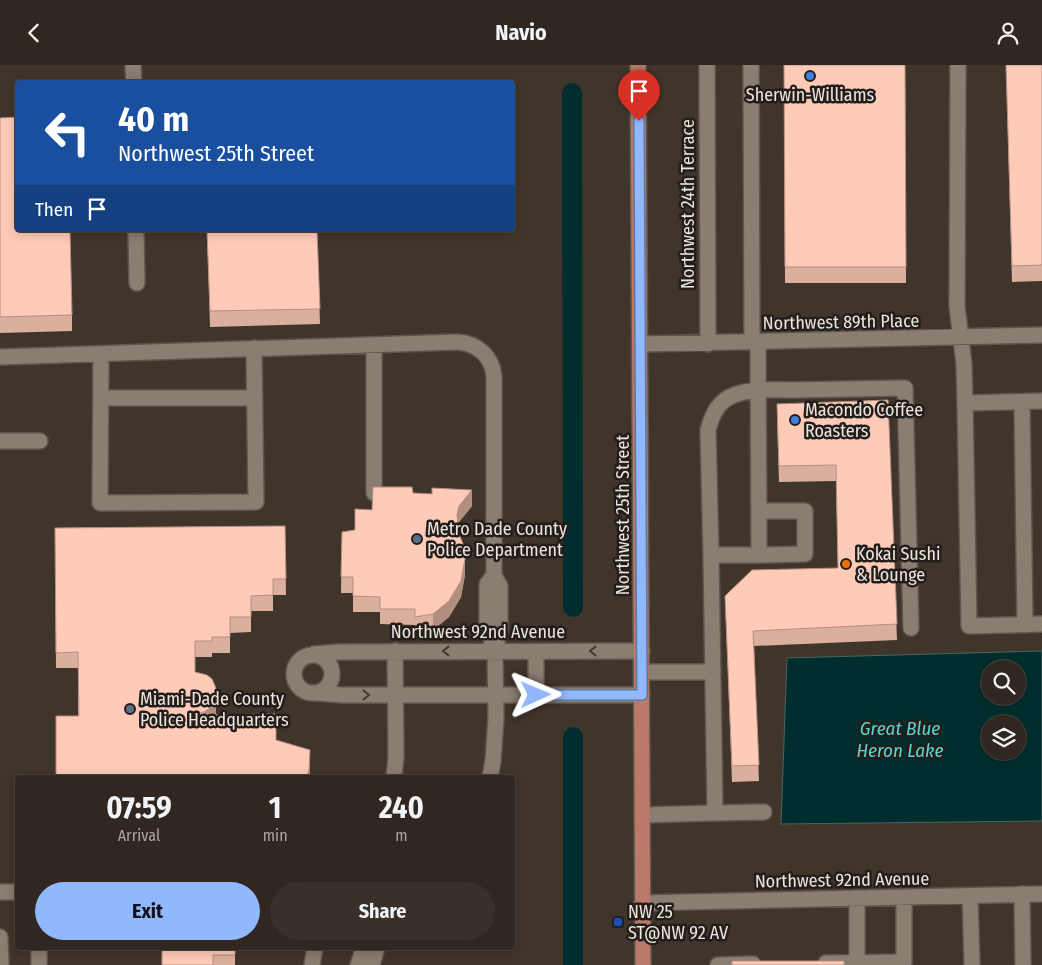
<!DOCTYPE html>
<html lang="en">
<head>
<meta charset="utf-8">
<style>
  :root { --surface:#302820; --page:#383029; --text:#f1f3f6; --muted:#a8a6a5; --line:#4b443e; --accent:#91b8fd }
  body { margin:0; font-family:"Fira Sans Condensed",sans-serif; background:var(--page); color:var(--text); height:100vh; display:flex; flex-direction:column; font-size:19px; white-space:nowrap }
  * { box-sizing:border-box; margin:0 }
  p { font-size:16px; color:var(--muted) }
  .icon { flex:none; width:28px; height:28px; fill:none; stroke:currentColor; stroke-width:2; stroke-linecap:round; stroke-linejoin:round }
  .map { position:relative; flex:1; overflow:hidden }
  .side { position:absolute; left:15px; top:710px; width:500px; height:175px; display:flex; flex-direction:column; background:var(--surface); border-radius:5px; box-shadow:0 2px 12px #0003,0 0 0 1px var(--line) }
  .side>* { flex:none }
  .guide { position:absolute; left:15px; top:15px; width:500px; height:152px; border-radius:5px; box-shadow:0 2px 12px #0003,0 0 0 1px var(--line); background:#1a4fa0; color:#fff; overflow:hidden }
  .fabs { position:absolute; left:981px; top:595px; display:grid; gap:10px }
  .fabs a { display:grid; place-items:center; width:45px; height:45px; border-radius:50%; background:var(--surface); box-shadow:0 2px 12px #0003,0 0 0 1px var(--line); font-size:25px }
  .pin { position:absolute; display:grid; place-items:center; width:42px; height:42px; color:#fff; margin:-51px -21px; border-radius:50% 50% 50% 0; rotate:-45deg; box-shadow:0 0 5px #0007 }
  .pin .icon { rotate:45deg }
  .me { position:absolute; width:55px; margin:-28px; rotate:89deg; stroke-linejoin:round; filter:drop-shadow(0 0 4px #0008) }
  .turn { display:flex; align-items:center; gap:18px; height:105px; padding:0 20px; font-size:22px }
  .turn .icon { width:65px; height:65px; stroke-width:2.5 }
  .turn b { display:block; font-size:35px; line-height:42px }
  .then { display:flex; align-items:center; height:48px; padding:0 20px; background:#0003; gap:10px; font-size:19px }
  .eta { display:flex; justify-content:space-evenly; align-items:center; height:85px; text-align:center }
  .eta b { font-size:30px; font-weight:700; line-height:35px }
  .primary-button { display:flex; gap:10px; margin-top:auto; padding:10px 20px }
  .primary-button a { flex:1; height:58px; border-radius:30px; background:var(--accent); color:#111; font-size:20px; font-weight:700; line-height:58px; text-align:center }
  .primary-button a+a { background:var(--page); color:var(--text) }
  header { display:flex; justify-content:space-between; align-items:center; height:65px; padding:0 20px; background:var(--surface); font-size:22px; font-weight:700 }
  .map>svg:first-child { display:block }
  .water { fill:#002e2e; stroke:#476563; fill-rule:evenodd }
  .lines { fill:none; stroke-linecap:round; stroke-linejoin:round }
  .canal { stroke:#002e2e; stroke-width:20 }
  .minor-casing { stroke:#5e544c; stroke-width:18 }
  .major-casing { stroke:#5e544c; stroke-width:18 }
  .minor { stroke:#8a7d71; stroke-width:15 }
  .major { stroke:#ba7a69; stroke-width:15 }
  .wall { fill:#dbaf9e }
  .shaded-wall { fill:#b28e81 }
  .building { fill:#ffcbb8; stroke:#b28e81 }
  .oneway { stroke:#423a33 }
  .route-casing { stroke:#5e78a4; stroke-width:12 }
  .route { stroke:#91b8fd; stroke-width:9 }
  .shop-dot { fill:#3f7fe0; stroke:#231e19; stroke-width:2 }
  .service-dot { fill:#5c6f8a; stroke:#231e19; stroke-width:2 }
  .food-dot { fill:#e8710a; stroke:#231e19; stroke-width:2 }
  .transit-dot { fill:#1a4fb4; stroke:#231e19; stroke-width:2 }
  .labels { text-anchor:middle; dominant-baseline:central; stroke-width:5; stroke-linejoin:round; paint-order:stroke }
  .poi-label { font-size:18px; fill:#ece4de; stroke:#231e19; text-anchor:start }
  .street-label { font-size:18px; fill:#ece4de; stroke:#231e19 }
  .water-label { font-size:19px; font-style:italic; fill:#57d6d6; stroke:#231e19 }
</style>
</head>
<body>
<header><svg class="icon" aria-label="back" viewBox="0 0 24 24"><path d="M15 5l-7 7 7 7"/></svg>Navio<svg class="icon" aria-label="person" viewBox="0 0 24 24"><circle cx="12" cy="8" r="4"/><path d="M4 21q1-7 8-7t8 7"/></svg></header>
<div class="map">
<svg width="1042" height="900" viewBox="0 0 1042 900">
  <rect width="100%" height="100%" fill="#40352b"/>
  <path class="water" d="M 1042,586 L 1042,756 L 781,759 L 787,593 ZM 990,604 L 1018,604 L 1018,631 L 990,631 ZM 990,659 L 1018,659 L 1018,686 L 990,686 Z"/>
  <g class="lines">
    <path class="canal" d="M 572,28 L 573,542
      M 573,672 L 573,900"/>
    <g class="minor-casing">
      <path id="minor" d="M 133,0 L 134,18
        M 707,0 L 708,279
        M 751,0 L 752,277
        M 958,0 L 957,241 L 964,299 L 965,338
        M 136,165 L 137,218
        M 758,277 L 759,490 L 711,490 L 708,365 C 712,350 718,336 734,330 C 752,323 774,325 792,325 C 830,324 867,324 905,323 L 911,563
        M 641,279 L 1042,270
        M 374,280 L 374,428
        M 101,289 L 100,438 L 256,437 L 254,283
        M 0,292 L 457,277 C 477,278 492,291 494,311 L 494,510 L 500,521 L 500,563 L 495,587 L 496,653 L 493,696 L 490,712
        M 101,333 L 254,333
        M 1042,336 L 965,338 L 969,561 L 1042,559
        M 1022,337 L 1025,560
        M 0,376 L 40,376
        M 759,446 L 805,446 L 805,489 L 759,490
        M 494,510 L 487,519 L 487,560 L 494,585
        M 536,587 L 536,630
        M 314,589 L 339,587 L 642,586
        M294 609a19 19 0 1 1 38 0a19 19 0 1 1-38 0Z
        M 642,607 L 713,607
        M 317,628 L 342,630 L 642,630
        M 394,712 L 396,692 L 395,586
        M 715,748 L 764,747
        M 642,750 L 715,748 L 711,490
        M 0,827 L 18,827
        M 1022,829 L 1023,900
        M 970,831 L 972,900
        M 857,834 L 857,898
        M 642,838 L 1042,829
        M 0,872 L 1,900
        M 39,882 L 39,900
        M 826,898 L 904,897 L 904,833
        M 312,900 L 315,882
        M 358,900 L 364,882
        M 372,900 L 377,882
        M 718,900 L 753,899"/>
    </g>
    <g class="major-casing">
      <path id="major" d="M 638,0 L 643,900"/>
    </g>
    <use href="#minor" class="minor"/>
    <use href="#major" class="major"/>
  </g>
  <path class="wall" d="M 784,0 L 905,0 L 906,218 L 785,218 Z
    M 1006,0 L 1042,0 L 1042,216 L 1012,217 Z
    M 0,53 L 72,250 L 72,266 L 0,268 Z
    M 207,165 L 317,165 L 320,259 L 210,262 Z
    M 888,335 L 897,575 L 754,581 L 759,716 L 732,717 L 725,531 L 838,503 L 836,416 L 779,417 L 777,355 Z
    M 413,428 L 472,441 L 459,457 L 458,461 L 465,510 L 461,532 L 449,552 L 433,565 L 415,567 L 415,560 L 380,559 L 380,547 L 353,547 L 353,528 L 341,528 L 342,467 L 355,465 L 372,445 Z
    M 285,461 L 286,530 L 273,530 L 273,546 L 251,546 L 251,567 L 230,568 L 230,588 L 212,588 L 212,592 L 195,592 L 195,607 L 216,639 L 216,650 L 276,675 L 310,700 L 310,712 L 56,712 L 78,651 L 78,603 L 56,603 L 55,463 Z
    M 162,882 L 251,882 L 251,885 L 235,885 L 235,900 L 162,900 Z"/>
  <path class="shaded-wall" d="M 472,425 L 472,441 L 459,457 L 457,466 L 457,450 L 459,441 Z
    M 465,494 L 465,510 L 461,532 L 449,552 L 433,565 L 433,549 Z
    M 216,623 L 216,651 L 204,663 L 204,647 Z
    M 310,685 L 310,712 L 307,712 Z"/>
  <path class="building" d="M 784,0 L 905,0 L 906,202 L 785,202 Z
    M 1006,0 L 1042,0 L 1042,200 L 1012,201 Z
    M 18,52 L 18,165 L 70,165 L 72,250 L 0,252 L 0,53 Z
    M 207,165 L 317,165 L 320,244 L 210,246 Z
    M 888,335 L 897,559 L 753,566 L 759,700 L 732,701 L 725,531 L 752,505 L 838,503 L 836,400 L 779,401 L 777,339 Z
    M 373,422 L 412,422 L 413,428 L 432,429 L 432,423 L 472,425 L 459,441 L 457,450 L 459,469 L 465,484 L 465,494 L 461,516 L 449,536 L 433,549 L 415,552 L 415,544 L 380,544 L 380,532 L 353,531 L 353,512 L 341,512 L 342,467 L 355,465 L 355,444 L 372,445 Z
    M 285,461 L 286,514 L 273,514 L 273,530 L 251,531 L 251,552 L 230,552 L 230,572 L 212,572 L 212,576 L 195,576 L 195,607 L 207,610 L 212,614 L 216,623 L 216,635 L 210,643 L 204,647 L 195,648 L 195,650 L 276,649 L 276,675 L 310,685 L 309,704 L 307,712 L 56,712 L 56,651 L 79,651 L 78,587 L 56,588 L 55,463 Z
    M 162,882 L 235,882 L 235,890 L 213,890 L 213,900 L 162,900 Z
    M 732,896 L 844,896 L 844,900 L 732,900 Z"/>
  <defs><path id="oneway-chevron" d="M-2-3.5L2.5 0L-2 3.5" fill="none" stroke-width="1.6" stroke-linecap="round" stroke-linejoin="round" transform="scale(1.25)"/></defs>
  <g class="oneway">
    <use href="#oneway-chevron" transform="translate(446 586) rotate(-180)"/>
    <use href="#oneway-chevron" transform="translate(593 586) rotate(180)"/>
    <use href="#oneway-chevron" transform="translate(366 630)"/>
  </g>
  <g class="lines">
    <g class="route-casing">
      <path id="route" d="M 536,630 L 642,630 L 639,56"/>
    </g>
    <use href="#route" class="route"/>
  </g>
  <g class="shop-dot">
    <circle cx="810" cy="11" r="5"/>
    <circle cx="795" cy="355" r="5"/>
  </g>
  <g class="service-dot">
    <circle cx="417" cy="474" r="5"/>
    <circle cx="130" cy="644" r="5"/>
  </g>
  <circle class="food-dot" cx="846" cy="499" r="5"/>
  <rect class="transit-dot" x="613" y="852" width="10" height="10" rx="2.5"/>
  <g class="labels">
    <g class="poi-label">
      <text x="810" y="30" text-anchor="middle">Sherwin-Williams</text>
      <text x="805" y="345">Macondo Coffee<tspan x="805" dy="21">Roasters</tspan></text>
      <text x="427" y="464">Metro Dade County<tspan x="427" dy="21">Police Department</tspan></text>
      <text x="856" y="489">Kokai Sushi<tspan x="856" dy="21">&amp; Lounge</tspan></text>
      <text x="140" y="634">Miami-Dade County<tspan x="140" dy="21">Police Headquarters</tspan></text>
      <text x="628" y="847">NW 25<tspan x="628" dy="21">ST@NW 92 AV</tspan></text>
    </g>
    <g class="street-label">
      <text transform="translate(688 139) rotate(-90)">Northwest 24th Terrace</text>
      <text transform="translate(841 257) rotate(-1)">Northwest 89th Place</text>
      <text transform="translate(623 450) rotate(-90)">Northwest 25th Street</text>
      <text x="478" y="567">Northwest 92nd Avenue</text>
      <text transform="translate(842 815) rotate(-1)">Northwest 92nd Avenue</text>
    </g>
    <g class="water-label">
      <text x="900" y="663">Great Blue<tspan x="900" dy="22">Heron Lake</tspan></text>
    </g>
  </g>
</svg>
<div class="fabs">
<a><svg class="icon" aria-label="search" viewBox="0 0 24 24"><circle cx="10" cy="10" r="6"/><path d="M15 15l6 6"/></svg></a>
<a><svg class="icon" aria-label="layers" viewBox="0 0 24 24"><path d="M12 4l9 5-9 5-9-5zM3 14l9 5 9-5"/></svg></a>
</div>
<div class="pin" style="left:639px;top:56px;background:#d93025"><svg class="icon" aria-label="arrive" viewBox="0 0 24 24"><path d="M6 21V4h12l-3 4 3 4H6"/></svg></div>
<svg class="me" style="left:536px;top:630px" viewBox="-20 -20 40 40"><path d="M0-17L14 15 0 8-14 15z" fill="#91b8fd" stroke="#fff" stroke-width="4"/></svg>
<div class="guide">
<div class="turn"><svg class="icon" aria-label="left" viewBox="0 0 24 24"><path d="M17 20v-9H6M10 6l-5 5 5 5"/></svg><div><b>40 m</b>Northwest 25th Street</div></div>
<div class="then">Then<svg class="icon" aria-label="arrive" viewBox="0 0 24 24"><path d="M6 21V4h12l-3 4 3 4H6"/></svg></div>
</div>
<section class="side">
<div class="eta">
<div><b>07:59</b><p>Arrival</p></div>
<div><b>1</b><p>min</p></div>
<div><b>240</b><p>m</p></div>
</div>
<div class="primary-button"><a>Exit</a><a>Share</a></div>
</section>
</div>
</body>
</html>
